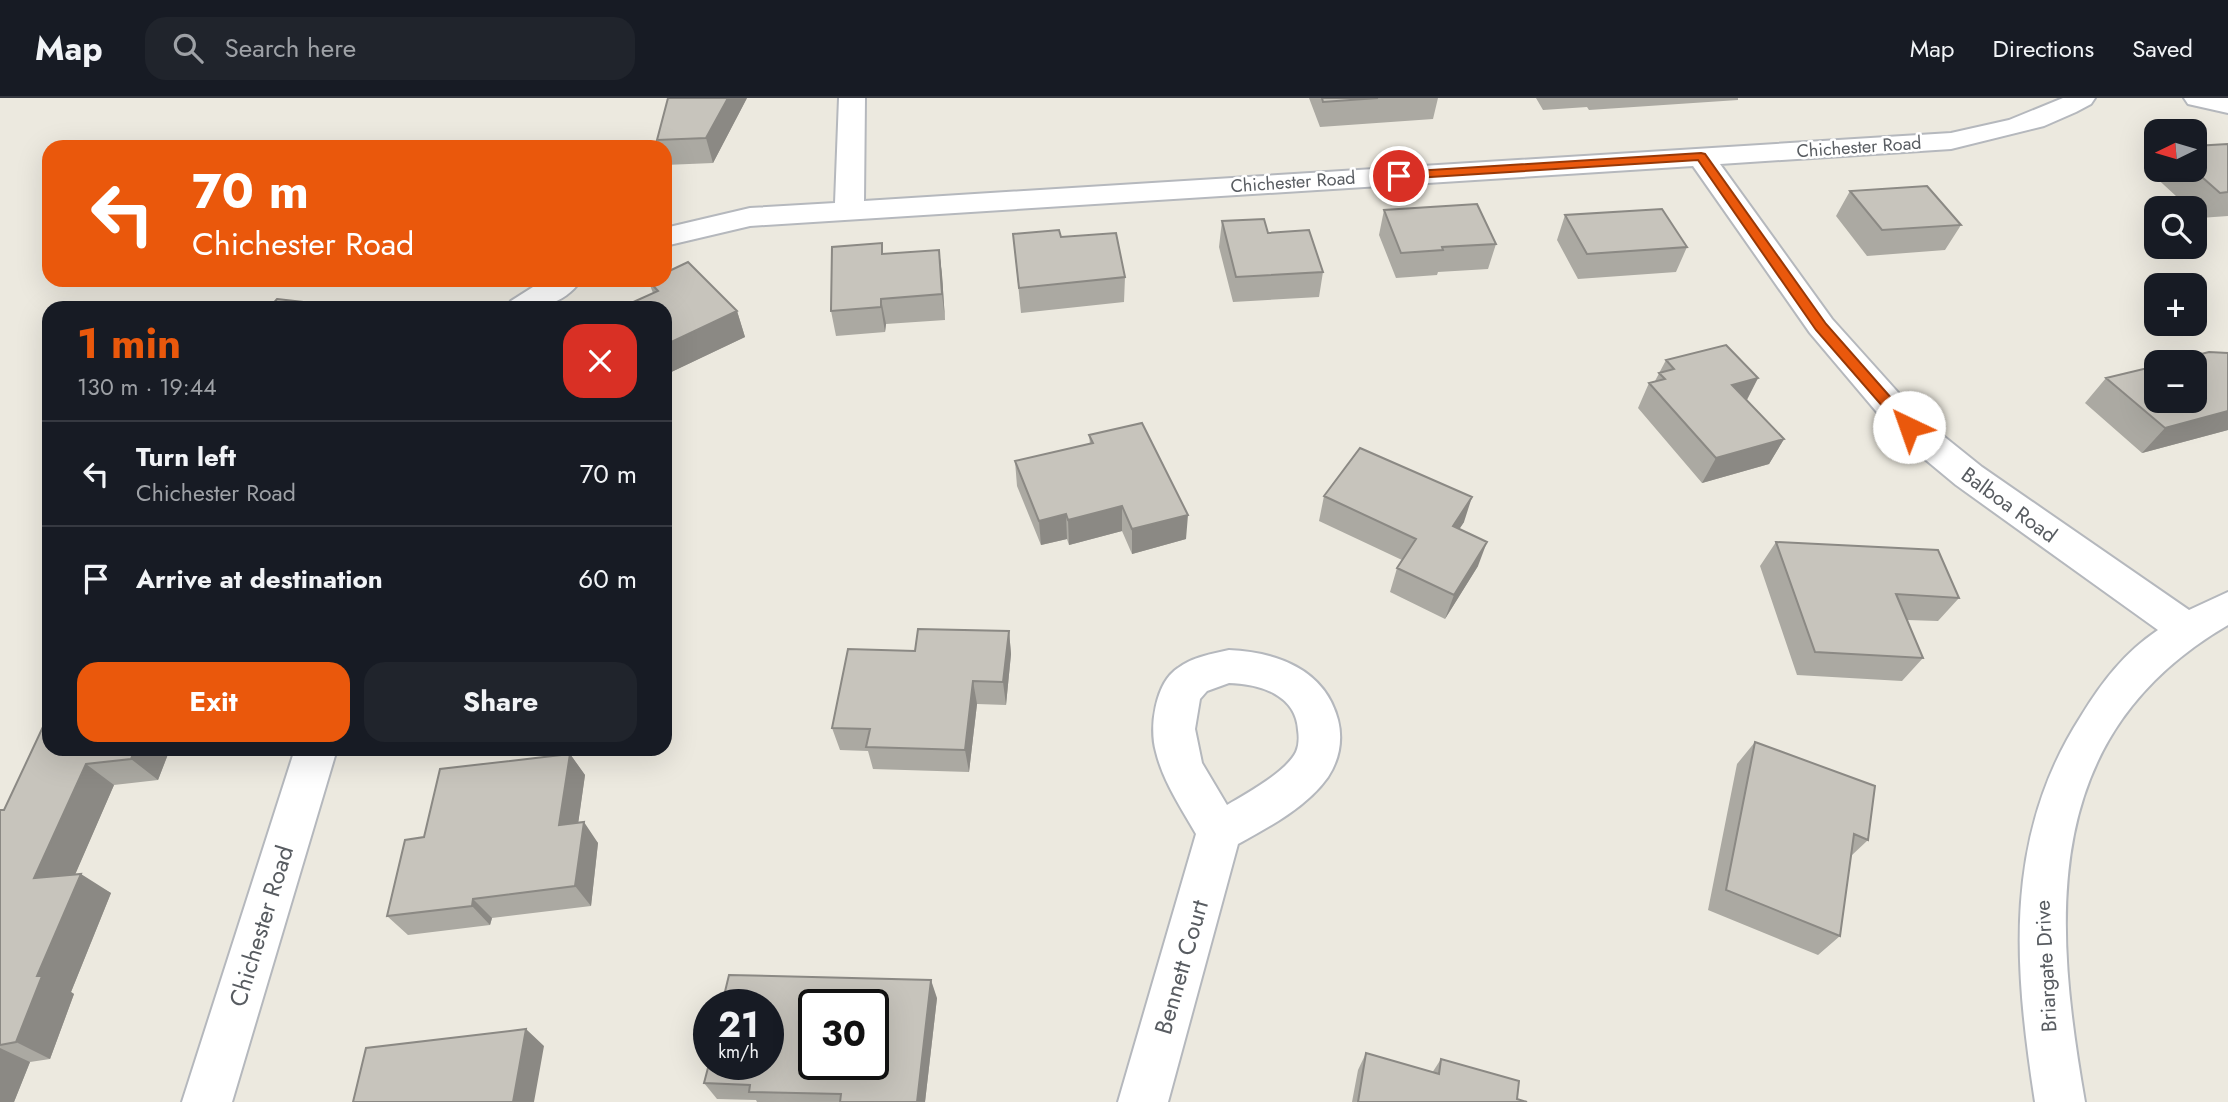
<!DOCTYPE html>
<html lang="en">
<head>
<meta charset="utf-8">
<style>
  :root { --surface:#171b24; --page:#20242c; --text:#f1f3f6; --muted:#9ea1a6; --line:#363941; --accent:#ea580c }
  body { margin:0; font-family:Jost,sans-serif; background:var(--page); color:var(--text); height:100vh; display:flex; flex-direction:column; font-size:26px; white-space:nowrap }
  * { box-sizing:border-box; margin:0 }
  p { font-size:23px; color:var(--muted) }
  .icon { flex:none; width:38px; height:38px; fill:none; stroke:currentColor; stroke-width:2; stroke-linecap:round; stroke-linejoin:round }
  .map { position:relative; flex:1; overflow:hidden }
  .panel { position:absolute; left:42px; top:203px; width:630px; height:455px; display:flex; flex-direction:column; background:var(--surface); border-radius:21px; box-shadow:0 7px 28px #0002 }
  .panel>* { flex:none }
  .banner { position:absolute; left:42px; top:42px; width:630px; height:147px; border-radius:21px; box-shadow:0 7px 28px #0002; background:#ea580c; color:#fff; overflow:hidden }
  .needle { width:46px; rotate:265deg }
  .controls { position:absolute; left:2144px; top:21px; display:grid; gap:14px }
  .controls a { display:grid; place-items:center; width:63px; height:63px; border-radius:14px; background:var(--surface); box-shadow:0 7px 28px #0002; font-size:35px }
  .speed { position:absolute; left:693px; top:891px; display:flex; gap:14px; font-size:35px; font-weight:700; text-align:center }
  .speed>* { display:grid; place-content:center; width:91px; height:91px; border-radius:50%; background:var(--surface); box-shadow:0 7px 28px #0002; line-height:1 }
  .speed small { font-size:18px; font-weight:400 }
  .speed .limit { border:4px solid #111; border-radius:10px; background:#fff; color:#111 }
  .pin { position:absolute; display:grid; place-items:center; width:60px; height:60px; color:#fff; margin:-30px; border:4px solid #fff; border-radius:50%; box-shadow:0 2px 7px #0007 }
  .me { position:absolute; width:77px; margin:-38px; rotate:318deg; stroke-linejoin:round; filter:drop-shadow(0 0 5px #0008) }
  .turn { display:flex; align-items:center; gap:24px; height:147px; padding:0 35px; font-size:32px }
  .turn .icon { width:91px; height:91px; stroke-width:2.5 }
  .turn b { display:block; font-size:49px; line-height:60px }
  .round { display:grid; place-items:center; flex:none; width:74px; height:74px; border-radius:21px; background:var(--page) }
  .headline { display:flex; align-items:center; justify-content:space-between; height:119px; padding:0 35px }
  h1 { font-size:42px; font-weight:700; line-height:52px; color:var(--accent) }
  .cta { display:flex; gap:14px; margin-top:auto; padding:14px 35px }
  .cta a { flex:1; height:80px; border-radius:21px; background:var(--accent); color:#fff; font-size:28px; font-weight:700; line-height:80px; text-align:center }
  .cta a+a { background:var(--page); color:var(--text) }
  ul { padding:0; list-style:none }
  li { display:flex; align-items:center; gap:21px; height:105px; padding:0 35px; border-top:2px solid var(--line) }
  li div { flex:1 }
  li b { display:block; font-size:26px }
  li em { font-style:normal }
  header { display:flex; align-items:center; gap:42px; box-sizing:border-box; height:98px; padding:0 35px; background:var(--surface); border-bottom:2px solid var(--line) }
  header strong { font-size:33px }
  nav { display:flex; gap:38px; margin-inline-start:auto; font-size:24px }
  .search { width:490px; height:63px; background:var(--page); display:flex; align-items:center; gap:18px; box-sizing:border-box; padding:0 24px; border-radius:21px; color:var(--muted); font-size:26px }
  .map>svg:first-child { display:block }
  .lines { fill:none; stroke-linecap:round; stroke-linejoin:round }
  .street-casing { stroke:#b5b8bd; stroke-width:4 }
  .street { fill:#fff; fill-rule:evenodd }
  .wall { fill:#aba9a2 }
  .shaded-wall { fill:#8b8984 }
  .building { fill:#c7c4bc; stroke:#8b8984; stroke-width:2; fill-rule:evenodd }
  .route { fill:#ea580c; stroke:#983908; stroke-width:2 }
  .labels { text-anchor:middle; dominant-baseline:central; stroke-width:5; stroke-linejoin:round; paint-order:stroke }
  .far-street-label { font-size:18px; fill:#585c61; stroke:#fff }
  .street-label { font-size:21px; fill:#585c61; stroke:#fff }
  .near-street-label { font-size:24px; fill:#585c61; stroke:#fff }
</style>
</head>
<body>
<header>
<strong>Map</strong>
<div class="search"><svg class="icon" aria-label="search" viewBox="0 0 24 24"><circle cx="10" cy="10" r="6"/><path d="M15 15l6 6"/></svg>Search here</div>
<nav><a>Map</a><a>Directions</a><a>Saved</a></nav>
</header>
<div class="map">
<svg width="2228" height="1004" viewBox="0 0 2228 1004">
  <rect width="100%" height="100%" fill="#ece9df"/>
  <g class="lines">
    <g class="street-casing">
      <path id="street" d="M 839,0 L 865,0 L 864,103 L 1951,35 L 2009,22 L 2063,0 L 2095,0 L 2091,6 L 2076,14 L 2044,28 L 1951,51 L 1720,66 L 1832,221 L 1921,320 L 1982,369 L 2189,512 L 2228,494 L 2228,527 C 2041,636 2052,817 2085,1004 L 2035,1004 C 2014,868 2003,739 2081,618 C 2102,584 2124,555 2158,532 L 1956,387 L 1897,338 L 1810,235 L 1693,68 L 750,128 L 665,148 L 665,130 L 750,110 L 835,105 Z
        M 2184,0 L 2228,0 L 2228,15 L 2188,6 Z
        M 544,182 L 581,182 C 563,209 535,210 506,210 L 511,203 Z
        M 1229,552 C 1276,554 1325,571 1338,622 C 1343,642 1339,662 1328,679 C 1307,709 1269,729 1238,746 L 1168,1004 L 1118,1004 L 1196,736 C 1181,710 1163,683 1156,654 C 1149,630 1155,585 1178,570 C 1193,559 1211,556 1229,552 ZM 1229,585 C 1259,586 1296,596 1298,632 C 1299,638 1299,648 1296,654 C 1286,674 1246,696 1227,707 L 1202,665 L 1195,631 L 1200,601 L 1207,593 Z
        M 295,651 L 337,651 L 232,1004 L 182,1004 Z"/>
    </g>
    <use href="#street" class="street"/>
  </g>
  <path class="wall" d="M 747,0 L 713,65 L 665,67 L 665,49 L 660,49 L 657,42 Z
    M 1309,0 L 1438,0 L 1433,21 L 1320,29 Z
    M 1536,0 L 1738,0 L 1738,2 L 1589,12 L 1587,9 L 1543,12 Z
    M 2228,46 L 2228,118 L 2200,120 L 2194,115 L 2194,110 L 2189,110 L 2151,75 L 2156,68 L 2156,72 L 2194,72 Z
    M 1850,93 L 1961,127 L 1945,152 L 1867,158 L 1836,118 Z
    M 1384,112 L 1496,146 L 1488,171 L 1438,174 L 1437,177 L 1396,180 L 1379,137 Z
    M 1565,117 L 1687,149 L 1676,174 L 1578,181 L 1557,142 Z
    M 1222,123 L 1268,135 L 1323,174 L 1319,199 L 1233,204 L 1219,149 Z
    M 1013,136 L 1061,139 L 1125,179 L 1124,204 L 1021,215 Z
    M 939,152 L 942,177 L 945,222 L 886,226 L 885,234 L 836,238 L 831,213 L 884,156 Z
    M 648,182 L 737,213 L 745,239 L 665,277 L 665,210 L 653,195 Z
    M 2228,255 L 2228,332 L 2142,355 L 2085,305 L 2106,280 Z
    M 1666,262 L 1758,280 L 1747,302 L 1784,341 L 1769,366 L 1702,385 L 1638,310 L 1649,285 L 1655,283 Z
    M 1089,337 L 1186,441 L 1132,456 L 1122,433 L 1069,447 L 1067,441 L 1041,447 L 1017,388 L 1015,363 L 1090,346 Z
    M 1324,398 L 1464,424 L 1459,431 L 1478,468 L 1445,521 L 1390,494 L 1397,470 L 1402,462 L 1319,423 Z
    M 1776,444 L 1959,500 L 1938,523 L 1907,522 L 1923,560 L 1902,583 L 1797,577 L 1760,468 Z
    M 1009,533 L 1011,556 L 1006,607 L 977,606 L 969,674 L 873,671 L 868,653 L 840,652 L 832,630 L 915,553 Z
    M 49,616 L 170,651 L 158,682 L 114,687 L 75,776 L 111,795 L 71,894 L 74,896 L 50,961 L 30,964 L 14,1004 L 0,1004 L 0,712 L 4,712 Z
    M 1755,644 L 1868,742 L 1851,758 L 1840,838 L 1818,857 L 1708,812 L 1737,666 Z
    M 570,656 L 585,677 L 578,725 L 598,745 L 591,808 L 492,820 L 490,827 L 408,837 L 387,818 L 424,739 Z
    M 937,900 L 925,1004 L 757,1004 L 756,1002 L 717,1001 L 704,985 Z
    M 1366,955 L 1432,975 L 1441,961 L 1517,1001 L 1527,1004 L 1352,1004 L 1358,972 Z"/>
  <path class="shaded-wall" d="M 728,0 L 747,0 L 713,65 L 706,40 Z
    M 939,152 L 942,177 L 945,222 L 942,196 Z
    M 881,201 L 886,226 L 885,234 L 881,209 Z
    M 737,213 L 745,239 L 665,277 L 665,247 Z
    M 1758,280 L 1745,305 L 1732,287 Z
    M 2228,313 L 2228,332 L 2142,355 L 2165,330 Z
    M 1784,341 L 1769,366 L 1702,385 L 1716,360 Z
    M 1472,399 L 1464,424 L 1445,453 L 1453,428 Z
    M 1122,408 L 1122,433 L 1069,447 L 1068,422 Z
    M 1066,416 L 1067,441 L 1041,447 L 1039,423 Z
    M 1188,417 L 1186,441 L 1132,456 L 1132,431 Z
    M 1487,444 L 1478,468 L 1445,521 L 1454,497 Z
    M 1009,533 L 1011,556 L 1006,607 L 1003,584 Z
    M 973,583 L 977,606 L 969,674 L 965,652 Z
    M 135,651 L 170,651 L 158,682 L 131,661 Z
    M 570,656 L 585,677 L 575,748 L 559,727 Z
    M 86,666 L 114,687 L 65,800 L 34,780 Z
    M 584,724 L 598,745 L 591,808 L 575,788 Z
    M 81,776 L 111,795 L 71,894 L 74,896 L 50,961 L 16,944 L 37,878 Z
    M 473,801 L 492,820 L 490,827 L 472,808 Z
    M 931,882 L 937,900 L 925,1004 L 917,1004 Z
    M 526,931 L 544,948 L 534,1004 L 513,1004 Z
    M 0,950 L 30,964 L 14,1004 L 0,1004 Z"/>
  <path class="building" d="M 668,0 L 728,0 L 706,40 L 657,42 Z
    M 1322,0 L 1378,0 L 1323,4 Z
    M 2228,46 L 2228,94 L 2220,95 L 2194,72 L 2194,48 Z
    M 1927,88 L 1961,127 L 1882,132 L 1850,93 Z
    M 1477,106 L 1496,146 L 1442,149 L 1443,152 L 1401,155 L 1384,112 Z
    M 1662,111 L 1687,149 L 1587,156 L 1565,117 Z
    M 1264,121 L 1268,135 L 1309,132 L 1323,174 L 1236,179 L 1222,123 Z
    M 1059,132 L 1061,139 L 1116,135 L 1125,179 L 1019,190 L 1013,136 Z
    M 882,145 L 882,156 L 939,152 L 942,196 L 881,201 L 881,209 L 831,213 L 832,149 Z
    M 688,164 L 737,213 L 665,247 L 665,210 L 620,210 L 658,193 L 648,182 L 665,182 L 665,175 Z
    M 277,201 L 340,208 L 339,210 L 269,210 Z
    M 1726,247 L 1758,280 L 1732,287 L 1784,341 L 1716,360 L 1649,285 L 1665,281 L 1659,275 L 1674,271 L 1666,262 Z
    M 2209,254 L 2228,255 L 2228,313 L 2165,330 L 2106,280 L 2156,268 L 2156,303 L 2194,303 L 2194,264 L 2169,264 Z
    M 1142,325 L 1188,417 L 1132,431 L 1122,408 L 1068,422 L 1066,416 L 1039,423 L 1015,363 L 1093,345 L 1089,337 Z
    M 1360,350 L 1472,399 L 1453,428 L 1487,444 L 1454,497 L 1397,470 L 1416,441 L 1324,398 Z
    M 1776,444 L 1938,452 L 1959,500 L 1896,496 L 1923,560 L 1815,554 Z
    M 918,531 L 1009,533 L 1003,584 L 973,583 L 965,652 L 866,649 L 870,631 L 832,630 L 848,551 L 915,553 Z
    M 49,616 L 49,651 L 135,651 L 131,661 L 86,666 L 34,780 L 81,776 L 37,878 L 42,878 L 16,944 L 0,947 L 0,712 L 4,712 Z
    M 1755,644 L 1875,688 L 1868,742 L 1854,736 L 1840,838 L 1726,792 Z
    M 570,656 L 559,727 L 584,724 L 575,788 L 473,801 L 472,808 L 387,818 L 405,742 L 424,739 L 440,671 Z
    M 729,877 L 931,882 L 917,1004 L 840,1004 L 841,996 L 749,994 L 750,987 L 704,985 L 709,966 L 768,966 L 768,906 L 722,906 ZM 814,906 L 873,906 L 873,966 L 814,966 Z
    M 526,931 L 513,1004 L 353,1004 L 366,950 Z
    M 1366,955 L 1439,976 L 1441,961 L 1519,983 L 1517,1001 L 1527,1004 L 1358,1004 Z"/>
  <path class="route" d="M 1701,55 L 1705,56 L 1826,226 L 1914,326 L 1914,333 L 1904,333 L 1816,232 L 1698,62 L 1399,81 L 1393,78 L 1399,74 Z"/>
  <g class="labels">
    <g class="far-street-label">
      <text transform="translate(1859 49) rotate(-4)">Chichester Road</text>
      <text transform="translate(1293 84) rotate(-4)">Chichester Road</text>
    </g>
    <g class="street-label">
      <text transform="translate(2009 407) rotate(36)">Balboa Road</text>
      <text transform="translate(2046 868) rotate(-93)">Briargate Drive</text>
    </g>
    <g class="near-street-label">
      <text transform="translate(261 828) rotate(-73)">Chichester Road</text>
      <text transform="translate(1181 869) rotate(-74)">Bennett Court</text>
    </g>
  </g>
</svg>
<div class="controls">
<a><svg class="needle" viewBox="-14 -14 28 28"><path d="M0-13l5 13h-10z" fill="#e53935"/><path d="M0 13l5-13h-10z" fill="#9ea1a6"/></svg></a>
<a><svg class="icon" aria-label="search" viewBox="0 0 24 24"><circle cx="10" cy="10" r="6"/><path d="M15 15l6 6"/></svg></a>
<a>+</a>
<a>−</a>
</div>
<div class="speed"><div>21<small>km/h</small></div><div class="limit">30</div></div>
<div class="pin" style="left:1399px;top:78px;background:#d93025"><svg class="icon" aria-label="arrive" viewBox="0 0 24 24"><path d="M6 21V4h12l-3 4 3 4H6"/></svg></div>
<svg class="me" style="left:1909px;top:329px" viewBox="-20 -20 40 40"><circle r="19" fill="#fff"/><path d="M0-13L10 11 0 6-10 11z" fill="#ea580c"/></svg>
<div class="banner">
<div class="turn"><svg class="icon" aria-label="left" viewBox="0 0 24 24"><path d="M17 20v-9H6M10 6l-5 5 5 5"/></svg><div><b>70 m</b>Chichester Road</div></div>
</div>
<section class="panel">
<div class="headline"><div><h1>1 min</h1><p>130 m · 19:44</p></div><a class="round" style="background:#d93025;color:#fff"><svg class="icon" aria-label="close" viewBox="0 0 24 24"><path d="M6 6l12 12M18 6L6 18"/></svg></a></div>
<ul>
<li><svg class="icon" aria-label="left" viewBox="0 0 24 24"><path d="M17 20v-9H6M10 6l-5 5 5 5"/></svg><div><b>Turn left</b><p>Chichester Road</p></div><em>70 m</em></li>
<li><svg class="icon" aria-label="arrive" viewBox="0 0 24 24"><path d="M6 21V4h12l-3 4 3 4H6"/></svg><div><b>Arrive at destination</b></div><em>60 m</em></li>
</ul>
<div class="cta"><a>Exit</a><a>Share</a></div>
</section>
</div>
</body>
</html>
